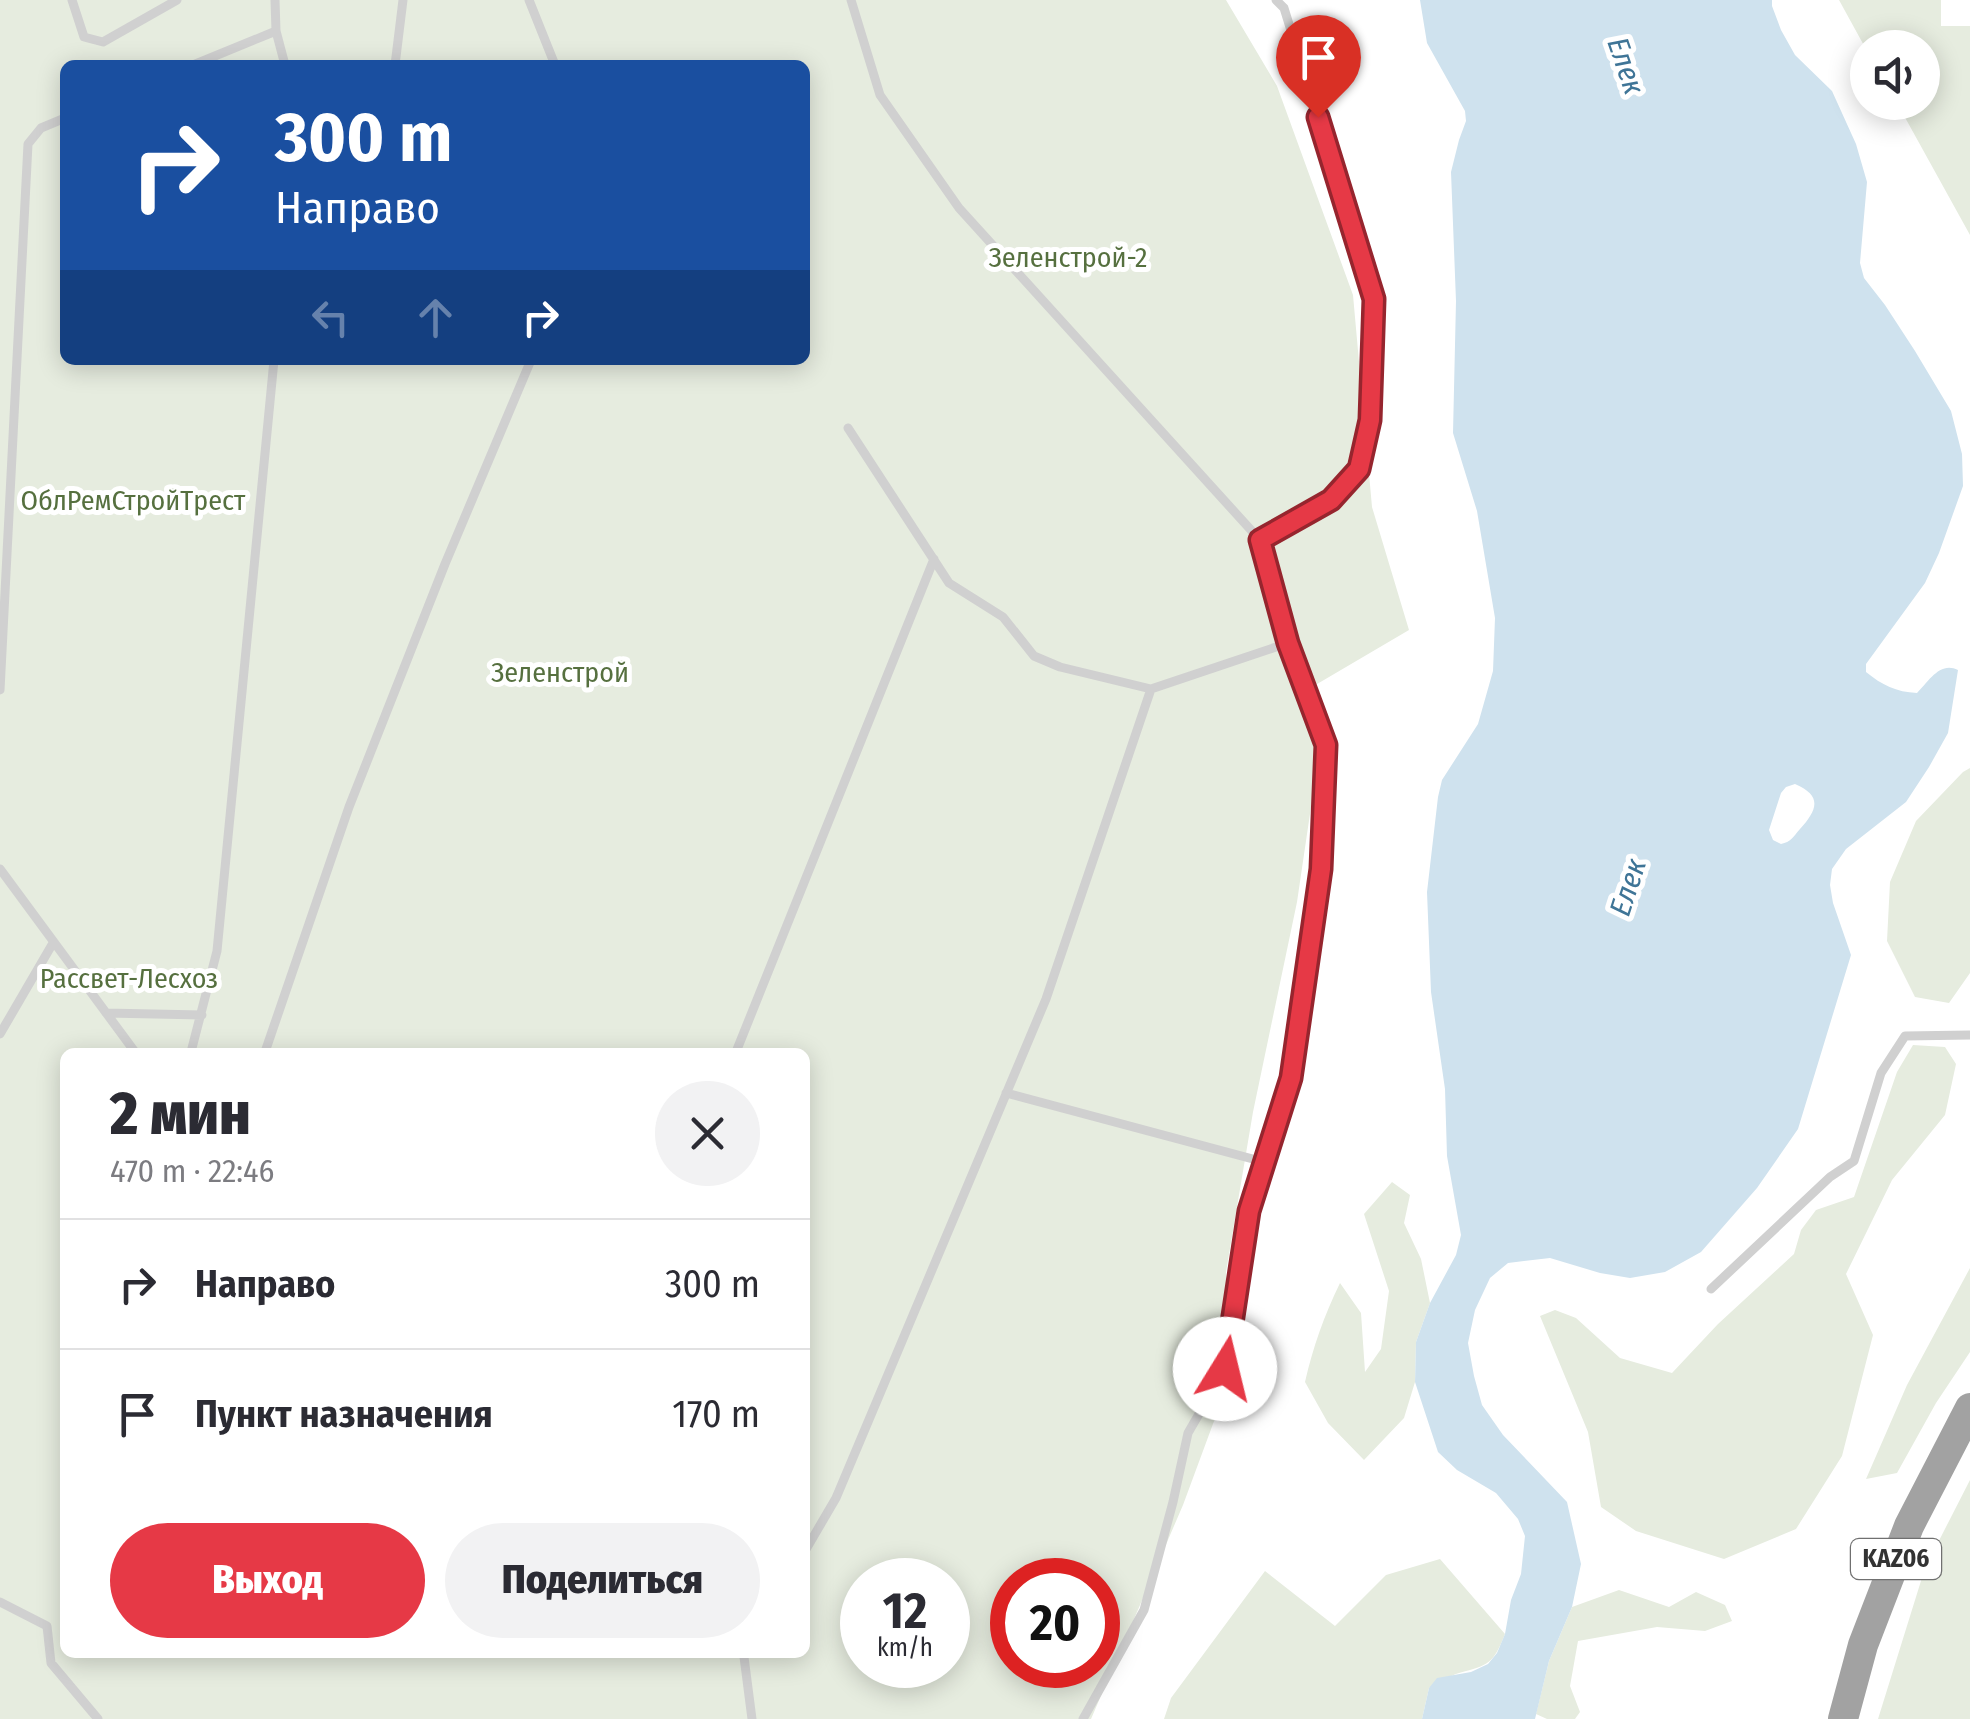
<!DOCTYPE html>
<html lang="ru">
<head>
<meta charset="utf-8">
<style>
  :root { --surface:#fff; --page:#f2f2f3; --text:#2b2b33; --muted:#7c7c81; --line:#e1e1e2; --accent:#e63946 }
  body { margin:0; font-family:"Fira Sans Condensed",sans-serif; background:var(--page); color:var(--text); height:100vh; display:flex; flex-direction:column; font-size:38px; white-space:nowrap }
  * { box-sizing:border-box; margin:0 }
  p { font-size:32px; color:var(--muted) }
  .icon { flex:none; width:55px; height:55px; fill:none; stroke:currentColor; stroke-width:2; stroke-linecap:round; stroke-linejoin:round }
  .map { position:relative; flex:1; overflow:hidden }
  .sheet { position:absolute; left:60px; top:1048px; width:750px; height:610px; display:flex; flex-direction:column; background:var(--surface); border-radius:15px; box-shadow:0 5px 25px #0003 }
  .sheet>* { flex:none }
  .top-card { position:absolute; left:60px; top:60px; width:750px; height:305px; border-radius:15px; box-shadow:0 5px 25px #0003; background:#1a4fa0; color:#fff; overflow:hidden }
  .controls { position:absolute; left:1850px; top:30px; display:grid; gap:20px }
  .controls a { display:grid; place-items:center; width:90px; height:90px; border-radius:50%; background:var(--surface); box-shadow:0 5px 25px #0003; font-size:50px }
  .speed { position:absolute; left:840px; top:1558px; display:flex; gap:20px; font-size:50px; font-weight:700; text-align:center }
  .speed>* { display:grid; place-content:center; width:130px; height:130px; border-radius:50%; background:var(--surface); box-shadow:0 5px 25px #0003; line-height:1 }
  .speed small { font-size:25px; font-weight:400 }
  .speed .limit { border:15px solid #d22; background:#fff; color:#111 }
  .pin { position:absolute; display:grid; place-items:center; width:85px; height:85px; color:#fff; margin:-102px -42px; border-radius:50% 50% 50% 0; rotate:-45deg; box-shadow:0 0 10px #0007 }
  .pin .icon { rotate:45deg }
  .me { position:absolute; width:110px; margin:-55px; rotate:9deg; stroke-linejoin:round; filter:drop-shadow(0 0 8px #0008) }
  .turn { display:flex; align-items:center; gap:35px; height:210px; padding:0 50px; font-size:45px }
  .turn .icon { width:130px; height:130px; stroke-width:2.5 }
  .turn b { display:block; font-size:70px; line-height:85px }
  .lanes { display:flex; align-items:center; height:95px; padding:0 50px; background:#0003; justify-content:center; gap:50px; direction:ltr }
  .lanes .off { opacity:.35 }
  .round { display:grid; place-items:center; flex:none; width:105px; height:105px; border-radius:52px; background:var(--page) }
  .summary { display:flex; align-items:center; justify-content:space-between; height:170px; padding:0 50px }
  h1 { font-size:60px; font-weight:800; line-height:75px }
  .cta { display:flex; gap:20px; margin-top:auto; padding:20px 50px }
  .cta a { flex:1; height:115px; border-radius:60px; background:var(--accent); color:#fff; font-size:40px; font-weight:800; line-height:115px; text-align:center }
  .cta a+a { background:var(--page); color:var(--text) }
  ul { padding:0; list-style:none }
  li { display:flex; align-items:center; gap:30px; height:130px; padding:0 50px; border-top:2px solid var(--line) }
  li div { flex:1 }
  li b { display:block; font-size:38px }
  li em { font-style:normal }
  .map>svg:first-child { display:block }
  .green { fill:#e6ecdf; fill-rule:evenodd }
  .water { fill:#cfe2ee; fill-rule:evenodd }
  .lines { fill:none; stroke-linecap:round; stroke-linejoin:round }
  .service { stroke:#d0d0d0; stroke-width:9 }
  .trunk { stroke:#a2a2a2; stroke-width:30 }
  .route-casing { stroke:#96252e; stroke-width:25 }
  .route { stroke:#e63946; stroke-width:18 }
  .labels { text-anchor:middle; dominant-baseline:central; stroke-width:10; stroke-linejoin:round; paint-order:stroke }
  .shield { fill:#fff; stroke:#707070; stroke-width:2.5 }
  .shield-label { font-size:25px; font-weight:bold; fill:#333 }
  .park-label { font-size:28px; fill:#56703f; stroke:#fff }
  .water-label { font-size:30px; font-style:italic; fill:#3f7597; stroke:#fff }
</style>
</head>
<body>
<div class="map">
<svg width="1970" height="1719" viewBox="0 0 1970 1719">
  <rect width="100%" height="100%" fill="#fff"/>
  <path class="green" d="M 0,0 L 1226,0 L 1277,86 L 1353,295 L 1372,507 L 1409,630 L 1312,687 L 1316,773 L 1297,902 L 1253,1112 L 1226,1272 L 1227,1386 L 1183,1505 L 1091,1719 L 0,1719 ZM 65,65 L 805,65 L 805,360 L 65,360 ZM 65,1052 L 805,1052 L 805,1652 L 65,1652 ZM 862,1580 L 948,1580 L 948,1665 L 862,1665 ZM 1012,1580 L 1098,1580 L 1098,1665 L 1012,1665 Z
    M 1839,0 L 1941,0 L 1941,26 L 1970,26 L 1970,235 L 1897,103 L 1922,102 L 1922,48 L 1868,48 L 1867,51 Z
    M 1970,768 L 1970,973 L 1949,1003 L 1915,997 L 1887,941 L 1890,882 L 1916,821 L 1963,772 Z
    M 1913,1045 L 1945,1047 L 1956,1064 L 1945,1115 L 1892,1180 L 1846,1274 L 1873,1335 L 1842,1456 L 1796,1529 L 1724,1559 L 1636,1531 L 1601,1507 L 1588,1432 L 1540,1316 L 1555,1310 L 1576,1318 L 1620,1358 L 1672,1373 L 1718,1324 L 1794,1254 L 1801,1230 L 1816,1210 L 1854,1197 L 1897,1072 Z
    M 1392,1182 L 1410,1195 L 1404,1223 L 1421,1259 L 1430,1303 L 1416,1342 L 1415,1382 L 1404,1418 L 1364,1460 L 1328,1423 L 1305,1382 C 1313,1347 1324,1316 1340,1283 L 1361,1313 L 1365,1372 L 1381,1349 L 1389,1291 L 1364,1214 Z
    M 1970,1268 L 1970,1352 L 1936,1403 L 1897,1473 L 1866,1479 L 1907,1385 Z
    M 1970,1480 L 1970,1719 L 1878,1719 L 1925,1568 Z
    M 1440,1559 L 1505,1634 C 1493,1664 1489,1665 1459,1673 C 1449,1676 1438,1683 1429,1688 L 1422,1719 L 1164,1719 L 1171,1698 L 1265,1571 L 1335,1626 L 1386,1575 Z
    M 1619,1590 L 1669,1607 L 1696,1592 L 1725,1605 L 1732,1621 L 1705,1631 L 1657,1627 L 1578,1641 L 1570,1686 L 1580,1712 L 1575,1719 L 1547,1719 L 1536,1714 L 1549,1661 L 1572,1607 Z"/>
  <path class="water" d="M 1420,0 L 1772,0 L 1772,6 L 1781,30 L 1795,55 L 1832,91 L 1856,144 L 1867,182 L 1860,263 L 1864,278 L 1885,305 L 1915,351 L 1951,411 L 1962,454 L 1963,486 L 1939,553 L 1925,583 L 1866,664 L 1866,672 C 1882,685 1896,692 1917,693 C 1929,681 1940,661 1958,670 L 1948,733 L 1929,767 L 1906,802 L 1846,849 L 1832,869 L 1830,885 L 1833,903 L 1851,955 L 1798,1129 L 1757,1188 L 1701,1252 L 1665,1272 L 1630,1278 L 1600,1273 L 1550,1258 L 1508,1263 L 1490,1278 L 1475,1310 L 1468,1343 L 1474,1376 L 1482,1405 L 1503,1435 L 1567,1502 L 1581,1564 L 1572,1607 L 1549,1661 L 1535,1719 L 1422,1719 L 1429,1688 L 1437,1678 L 1471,1672 L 1488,1664 L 1497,1653 L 1505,1634 L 1511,1600 L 1521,1574 L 1525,1536 L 1518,1519 L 1496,1493 L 1457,1470 L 1438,1452 L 1415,1382 L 1416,1342 L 1430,1303 L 1456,1255 L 1461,1235 L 1447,1156 L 1445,1089 L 1431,992 L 1427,892 L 1438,797 L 1442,780 L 1478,724 L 1493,671 L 1495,618 L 1477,511 L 1453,433 L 1456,301 L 1451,172 L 1459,140 L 1466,121 L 1465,111 L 1427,43 ZM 1795,784 C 1823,796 1817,810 1800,829 C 1793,837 1791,842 1781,844 L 1773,840 L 1769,830 L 1781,793 L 1786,787 Z"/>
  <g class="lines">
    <path class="service" d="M 72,0 L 84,37 L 103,42 L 177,0
      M 275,0 L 276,31 L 285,65
      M 529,0 L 555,65
      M 193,65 L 276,31
      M 395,65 L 403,0
      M 848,428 L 949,583 L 1003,617 L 1034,656 L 1060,667 L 1151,689
      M 1260,540 L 1331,500 L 1359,469 L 1369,420 L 1374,299 L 1284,8 L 1276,0
      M 0,690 L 28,144 L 41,128 L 65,118
      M 0,869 L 135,1052
      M 106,1013 L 202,1015
      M 0,1034 L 53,943
      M 191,1052 L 217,951 L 274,360
      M 265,1052 L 349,807 L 445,564 L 531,360
      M 736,1052 L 934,559
      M 1006,1093 L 1264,1162
      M 1711,1289 L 1830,1177 L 1854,1161 L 1881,1073 L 1905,1036 L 1970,1035
      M 805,1551 L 836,1498 L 1046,999 L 1151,689 L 1288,643 L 1260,540 L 959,208 L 880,95 L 851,0
      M 0,1602 L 47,1626 L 51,1663 L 98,1719
      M 744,1657 L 752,1719
      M 1083,1719 L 1144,1610 L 1173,1502 L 1188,1433 L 1225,1369 L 1249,1211 L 1291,1078 L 1321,869 L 1325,745 L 1288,643"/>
    <path class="trunk" d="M 1843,1719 L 1863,1645 L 1909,1526 L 1970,1408"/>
  </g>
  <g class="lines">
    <g class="route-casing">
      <path id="route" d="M 1225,1369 L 1249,1211 L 1291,1078 L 1321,869 L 1326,745 L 1288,643 L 1260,540 L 1331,500 L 1359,469 L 1370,420 L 1374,299 L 1318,117"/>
    </g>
    <use href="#route" class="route"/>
  </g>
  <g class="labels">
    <rect class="shield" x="1851" y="1539" width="90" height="40" rx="8"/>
    <g class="shield-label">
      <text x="1896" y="1559">KАZ06</text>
    </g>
    <g class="park-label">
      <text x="1068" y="257">Зеленстрой-2</text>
      <text x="133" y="500">ОблРемСтройТрест</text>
      <text x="560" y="672">Зеленстрой</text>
      <text x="129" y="978">Рассвет-Лесхоз</text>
    </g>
    <g class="water-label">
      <text transform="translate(1626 66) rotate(71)">Елек</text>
      <text transform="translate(1628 887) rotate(-72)">Елек</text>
    </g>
  </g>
</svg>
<div class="controls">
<a><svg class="icon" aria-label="sound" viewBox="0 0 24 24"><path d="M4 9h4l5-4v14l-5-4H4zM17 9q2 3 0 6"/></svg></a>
</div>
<div class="speed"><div>12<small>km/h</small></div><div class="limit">20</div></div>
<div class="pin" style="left:1318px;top:117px;background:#d93025"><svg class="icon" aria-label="arrive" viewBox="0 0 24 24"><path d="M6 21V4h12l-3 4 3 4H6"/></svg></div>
<svg class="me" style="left:1225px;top:1369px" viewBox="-20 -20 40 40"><circle r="19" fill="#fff"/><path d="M0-13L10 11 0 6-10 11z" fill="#e63946"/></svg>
<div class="top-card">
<div class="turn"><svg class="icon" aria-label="right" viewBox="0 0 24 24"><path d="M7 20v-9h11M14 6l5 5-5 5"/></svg><div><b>300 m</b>Направо</div></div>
<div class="lanes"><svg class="icon off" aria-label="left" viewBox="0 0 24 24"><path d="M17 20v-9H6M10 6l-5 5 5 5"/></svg><svg class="icon off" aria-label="ahead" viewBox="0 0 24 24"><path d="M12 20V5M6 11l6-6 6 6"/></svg><svg class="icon" aria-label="right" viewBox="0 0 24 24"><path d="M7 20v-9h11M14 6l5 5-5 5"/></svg></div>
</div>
<section class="sheet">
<div class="summary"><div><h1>2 мин</h1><p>470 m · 22:46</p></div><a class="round"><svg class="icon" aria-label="close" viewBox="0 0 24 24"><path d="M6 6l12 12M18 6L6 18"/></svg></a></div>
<ul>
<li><svg class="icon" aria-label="right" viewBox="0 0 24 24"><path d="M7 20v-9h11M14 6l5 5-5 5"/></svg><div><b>Направо</b></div><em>300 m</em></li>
<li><svg class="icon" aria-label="arrive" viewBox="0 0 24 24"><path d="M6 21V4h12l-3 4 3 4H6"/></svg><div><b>Пункт назначения</b></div><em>170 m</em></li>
</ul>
<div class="cta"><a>Выход</a><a>Поделиться</a></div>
</section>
</div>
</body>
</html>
